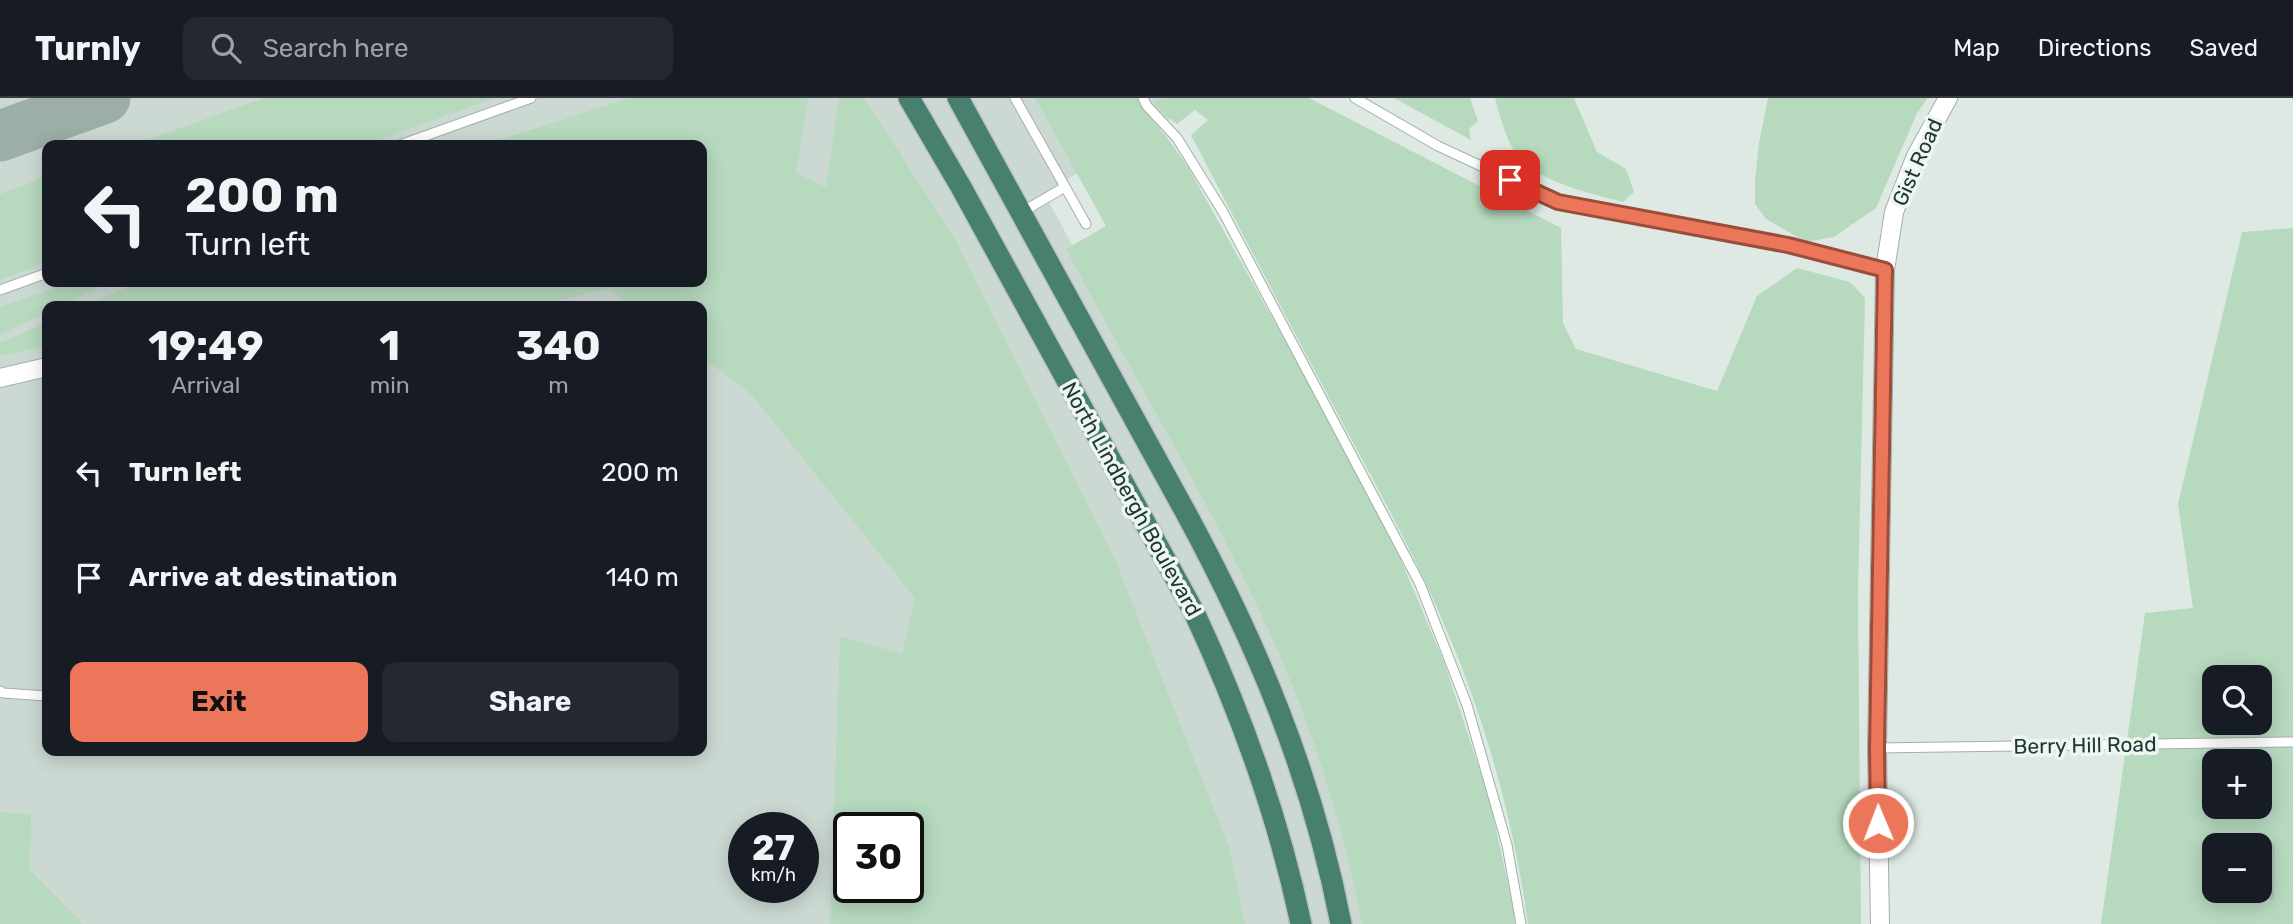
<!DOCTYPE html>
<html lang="en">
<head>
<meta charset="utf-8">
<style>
  :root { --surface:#171b24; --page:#242831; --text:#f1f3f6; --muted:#9ea1a6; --line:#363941; --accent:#ec7659 }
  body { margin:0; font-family:Rubik,sans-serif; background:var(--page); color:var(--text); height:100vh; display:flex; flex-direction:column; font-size:26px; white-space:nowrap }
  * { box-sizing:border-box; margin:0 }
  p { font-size:23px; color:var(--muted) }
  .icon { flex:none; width:38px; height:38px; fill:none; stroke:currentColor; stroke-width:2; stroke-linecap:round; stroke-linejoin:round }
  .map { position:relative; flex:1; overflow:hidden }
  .side { position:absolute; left:42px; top:203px; width:665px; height:455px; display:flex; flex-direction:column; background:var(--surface); border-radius:14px; box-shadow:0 4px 18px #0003 }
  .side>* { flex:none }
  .top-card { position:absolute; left:42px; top:42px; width:665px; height:147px; border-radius:14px; box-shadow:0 4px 18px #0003; background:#171b24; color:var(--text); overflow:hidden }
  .tools { position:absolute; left:2202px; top:567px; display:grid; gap:14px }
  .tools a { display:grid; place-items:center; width:70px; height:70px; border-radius:14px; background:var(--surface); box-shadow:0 4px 18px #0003; font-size:35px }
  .speed { position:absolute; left:728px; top:714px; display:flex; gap:14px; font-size:35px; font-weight:700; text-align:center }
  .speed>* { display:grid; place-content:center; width:91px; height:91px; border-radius:50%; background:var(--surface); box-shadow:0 4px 18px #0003; line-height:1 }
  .speed small { font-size:18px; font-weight:400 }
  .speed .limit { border:4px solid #111; border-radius:10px; background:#fff; color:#111 }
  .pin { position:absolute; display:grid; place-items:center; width:60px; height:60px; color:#fff; margin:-30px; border-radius:14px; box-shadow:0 4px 10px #0006 }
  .me { position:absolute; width:77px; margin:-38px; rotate:359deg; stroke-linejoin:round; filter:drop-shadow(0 0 5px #0008) }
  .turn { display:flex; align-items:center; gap:24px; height:147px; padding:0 28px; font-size:32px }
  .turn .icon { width:91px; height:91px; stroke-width:2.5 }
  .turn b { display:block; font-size:49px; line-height:60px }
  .eta { display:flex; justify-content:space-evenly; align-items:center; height:119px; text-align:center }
  .eta b { font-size:42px; font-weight:700; line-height:49px }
  .action { display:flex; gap:14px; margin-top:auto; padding:14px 28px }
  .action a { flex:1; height:80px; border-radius:14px; background:var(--accent); color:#111; font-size:28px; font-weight:700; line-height:80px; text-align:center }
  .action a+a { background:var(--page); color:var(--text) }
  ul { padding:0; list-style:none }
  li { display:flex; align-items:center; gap:21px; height:105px; padding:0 28px }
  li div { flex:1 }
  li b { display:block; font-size:26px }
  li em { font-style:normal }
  header { display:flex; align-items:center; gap:42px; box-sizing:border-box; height:98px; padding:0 35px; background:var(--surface); border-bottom:2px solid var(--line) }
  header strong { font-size:33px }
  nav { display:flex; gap:38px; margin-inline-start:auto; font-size:24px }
  .search { width:490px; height:63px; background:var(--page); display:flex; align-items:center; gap:18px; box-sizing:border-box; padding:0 24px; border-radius:14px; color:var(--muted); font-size:26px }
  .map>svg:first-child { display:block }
  .built { fill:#ccd9d3; fill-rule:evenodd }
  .green { fill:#b7dabf; fill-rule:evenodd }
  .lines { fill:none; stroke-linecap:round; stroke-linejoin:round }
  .taxiway { stroke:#9caea8; stroke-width:51 }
  .building { fill:#b4c4bc; stroke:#b1c2ba; stroke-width:2 }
  .service-casing { stroke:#a1b0aa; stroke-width:11 }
  .minor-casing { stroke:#a1b0aa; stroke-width:20 }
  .trunk-casing { stroke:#bcc3c1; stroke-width:24 }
  .service { stroke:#fff; stroke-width:9 }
  .minor { stroke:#fff; stroke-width:18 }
  .trunk { stroke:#488070; stroke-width:21 }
  .route-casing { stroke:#994d3a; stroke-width:18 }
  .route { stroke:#ec7659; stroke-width:12 }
  .labels { text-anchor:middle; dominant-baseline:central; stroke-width:7; stroke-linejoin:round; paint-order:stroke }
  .street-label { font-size:21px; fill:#203830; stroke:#eef6f2 }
</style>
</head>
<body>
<header>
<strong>Turnly</strong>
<div class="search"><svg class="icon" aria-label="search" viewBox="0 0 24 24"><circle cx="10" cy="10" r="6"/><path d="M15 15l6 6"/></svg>Search here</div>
<nav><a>Map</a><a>Directions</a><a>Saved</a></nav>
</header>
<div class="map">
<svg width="2293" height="826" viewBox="0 0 2293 826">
  <rect width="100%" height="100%" fill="#dee9e4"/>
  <path class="built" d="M 0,0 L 1205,0 L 1044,95 L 1215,407 L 1291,538 L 1371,826 L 0,826 ZM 47,47 L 702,47 L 702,184 L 47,184 ZM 47,208 L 702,208 L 702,653 L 47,653 ZM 744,730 L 803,730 L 803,789 L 744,789 ZM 849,730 L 908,730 L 908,789 L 849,789 Z"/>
  <path class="green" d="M 264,0 L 495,0 L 364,47 L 133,47 Z
    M 629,0 L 808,0 L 796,75 L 826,89 L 839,0 L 864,0 L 955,141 L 1116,464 L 1229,749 L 1245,826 L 830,826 L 840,538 L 902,556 L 915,500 L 752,297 L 702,259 L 702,208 L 633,208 L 608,190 L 536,208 L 84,208 L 139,184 L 702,184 L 702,47 L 484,47 ZM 849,730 L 908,730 L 908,789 L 849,789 Z
    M 1035,0 L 1139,0 L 1142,10 L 1165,37 L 1188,69 L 1336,334 L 1398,455 L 1444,564 L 1490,703 L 1514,814 L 1515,826 L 1362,826 C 1345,736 1318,647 1282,563 C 1221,421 1138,288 1066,151 L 1106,128 Z
    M 1164,0 L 1309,0 L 1561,130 L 1563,225 L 1576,251 L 1717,293 L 1757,198 L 1797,170 L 1850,184 L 1865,200 L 1858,495 L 1861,826 L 1528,826 C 1514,724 1485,620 1444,526 C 1412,451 1372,380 1334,309 C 1286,218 1238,128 1191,37 L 1208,22 L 1195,12 L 1177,26 L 1165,17 L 1153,4 Z
    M 1394,0 L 1470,0 L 1478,23 L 1469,31 L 1471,42 Z
    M 1495,0 L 1574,0 L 1597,54 L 1626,71 L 1634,94 L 1623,104 C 1590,95 1531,83 1513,51 C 1505,37 1499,16 1495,0 Z
    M 1768,0 L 1928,0 L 1917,15 L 1876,110 L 1834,139 L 1806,144 L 1766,121 L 1755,106 L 1755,82 L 1759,45 Z
    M 47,78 L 47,164 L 0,182 L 0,96 Z
    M 2293,130 L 2293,826 L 2101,826 L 2145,515 L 2193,510 L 2178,406 L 2242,134 ZM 2214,579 L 2259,579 L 2259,625 L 2214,625 ZM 2214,663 L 2259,663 L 2259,709 L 2214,709 ZM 2214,747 L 2259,747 L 2259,793 L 2214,793 Z
    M 72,184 L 111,184 L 60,208 L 47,208 L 47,214 L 0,237 L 0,209 Z
    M 47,224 L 47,248 L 0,258 L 0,245 Z
    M 0,714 L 31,716 L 30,772 L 83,826 L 0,826 Z"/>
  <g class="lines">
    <path class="taxiway" d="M 0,38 L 105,0"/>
  </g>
  <path class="building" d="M 2248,747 L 2274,747 L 2273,800 L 2247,800 L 2247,793 L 2259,793 L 2259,747 Z"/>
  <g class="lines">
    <g class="service-casing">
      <path id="service" d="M 1015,0 L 1086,126
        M 1143,0 L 1147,8 L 1177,40 L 1223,114 L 1420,486 L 1467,607 L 1507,747 L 1521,826
        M 1355,0 L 1438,48 L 1558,104 L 1788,147 L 1885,172
        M 400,47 L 531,0
        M 1022,114 L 1065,89
        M 0,192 L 47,175
        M 0,593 L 3,595 L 47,598
        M 1877,650 L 2293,644"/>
    </g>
    <g class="minor-casing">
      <path id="minor" d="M 0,280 L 47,269
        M 1880,826 L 1877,650 L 1885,172 L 1894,114 L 1916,58 L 1948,0"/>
    </g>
    <g class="trunk-casing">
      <path id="trunk" d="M 909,0 L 961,89 L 1194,514 C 1241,615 1278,717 1301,826
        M 958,0 L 1186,415 C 1258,548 1312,677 1341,826"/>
    </g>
    <use href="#service" class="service"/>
    <use href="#minor" class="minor"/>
    <use href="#trunk" class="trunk"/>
  </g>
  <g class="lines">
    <g class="route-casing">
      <path id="route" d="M 1510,82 L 1558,104 L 1788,147 L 1885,172 L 1877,650 L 1878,725"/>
    </g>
    <use href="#route" class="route"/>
  </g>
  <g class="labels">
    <g class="street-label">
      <text transform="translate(1917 64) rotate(-66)">Gist Road</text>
      <text transform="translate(1132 401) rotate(61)">North Lindbergh Boulevard</text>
      <text transform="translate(2085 647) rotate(-1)">Berry Hill Road</text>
    </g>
  </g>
</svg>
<div class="tools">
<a><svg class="icon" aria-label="search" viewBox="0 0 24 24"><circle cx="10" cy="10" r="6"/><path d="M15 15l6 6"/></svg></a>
<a>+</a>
<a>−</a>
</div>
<div class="speed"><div>27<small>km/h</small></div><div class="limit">30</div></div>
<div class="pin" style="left:1510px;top:82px;background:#d93025"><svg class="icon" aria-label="arrive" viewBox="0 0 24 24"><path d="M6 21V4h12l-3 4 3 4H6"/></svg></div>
<svg class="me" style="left:1878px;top:725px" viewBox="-20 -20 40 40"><circle r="17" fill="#ec7659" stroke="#fff" stroke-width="3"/><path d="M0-11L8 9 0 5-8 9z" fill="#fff"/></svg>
<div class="top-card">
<div class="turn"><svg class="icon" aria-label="left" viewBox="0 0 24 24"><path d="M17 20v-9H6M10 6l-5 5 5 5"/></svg><div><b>200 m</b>Turn left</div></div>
</div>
<section class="side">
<div class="eta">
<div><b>19:49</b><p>Arrival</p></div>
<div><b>1</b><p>min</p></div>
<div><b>340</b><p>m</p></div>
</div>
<ul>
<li><svg class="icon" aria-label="left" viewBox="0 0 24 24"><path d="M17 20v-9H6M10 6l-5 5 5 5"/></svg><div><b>Turn left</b></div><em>200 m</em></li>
<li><svg class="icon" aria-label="arrive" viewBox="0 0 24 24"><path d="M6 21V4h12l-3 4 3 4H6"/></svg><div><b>Arrive at destination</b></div><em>140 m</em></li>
</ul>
<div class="action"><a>Exit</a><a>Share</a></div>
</section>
</div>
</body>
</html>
